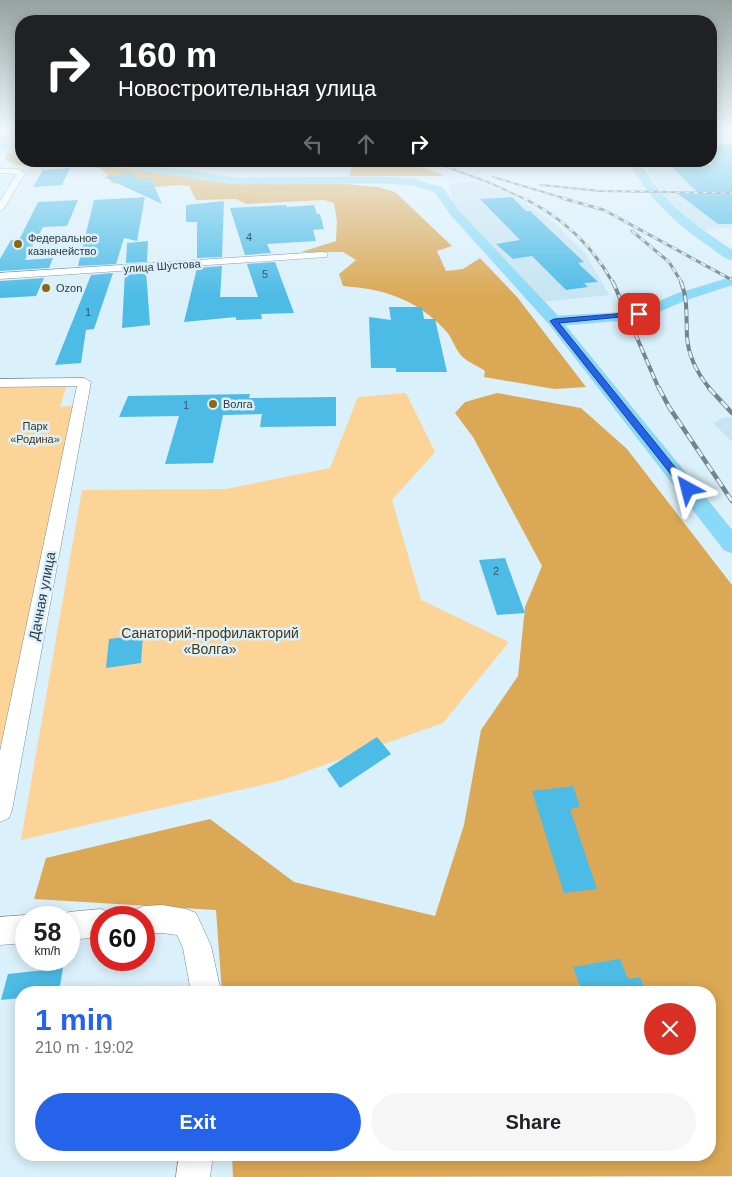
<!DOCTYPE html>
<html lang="en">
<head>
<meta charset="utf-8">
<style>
  :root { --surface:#fff; --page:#f6f6f6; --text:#202124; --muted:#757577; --accent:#2563eb }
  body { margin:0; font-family:Arial,sans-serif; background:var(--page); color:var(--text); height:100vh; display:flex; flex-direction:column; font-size:19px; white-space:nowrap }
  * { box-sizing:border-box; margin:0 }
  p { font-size:16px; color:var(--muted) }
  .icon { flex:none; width:28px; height:28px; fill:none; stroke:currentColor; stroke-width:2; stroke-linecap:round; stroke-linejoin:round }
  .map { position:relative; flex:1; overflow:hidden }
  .sheet { position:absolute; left:15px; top:986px; width:701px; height:175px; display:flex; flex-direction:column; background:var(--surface); border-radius:20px; box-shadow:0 2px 12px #0003 }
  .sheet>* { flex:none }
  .hud { position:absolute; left:15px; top:15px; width:702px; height:152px; border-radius:20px; box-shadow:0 2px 12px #0003; background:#202124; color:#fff; overflow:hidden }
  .speed { position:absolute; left:15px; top:906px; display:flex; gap:10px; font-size:25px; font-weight:700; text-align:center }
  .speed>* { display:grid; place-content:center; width:65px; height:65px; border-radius:50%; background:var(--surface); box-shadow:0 2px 12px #0003; line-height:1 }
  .speed small { font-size:12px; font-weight:400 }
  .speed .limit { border:8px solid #d22; background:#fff; color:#111 }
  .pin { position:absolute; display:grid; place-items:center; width:42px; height:42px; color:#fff; margin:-21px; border-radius:10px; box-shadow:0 2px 8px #0006 }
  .me { position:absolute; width:55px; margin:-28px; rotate:322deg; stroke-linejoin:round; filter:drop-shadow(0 0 4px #0008) }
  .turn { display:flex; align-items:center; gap:18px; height:105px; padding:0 20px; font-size:22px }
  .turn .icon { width:65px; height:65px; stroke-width:2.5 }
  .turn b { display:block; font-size:35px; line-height:42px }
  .lanes { display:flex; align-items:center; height:48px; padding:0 20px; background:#0003; justify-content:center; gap:25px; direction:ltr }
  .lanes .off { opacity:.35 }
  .round { display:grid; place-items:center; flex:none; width:52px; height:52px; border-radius:26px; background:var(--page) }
  .overview { display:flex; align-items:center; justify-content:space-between; height:85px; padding:0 20px }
  h1 { font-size:30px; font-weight:800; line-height:38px; color:var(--accent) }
  .button { display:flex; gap:10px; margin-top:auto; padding:10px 20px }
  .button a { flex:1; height:58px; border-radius:30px; background:var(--accent); color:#fff; font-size:20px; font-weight:800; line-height:58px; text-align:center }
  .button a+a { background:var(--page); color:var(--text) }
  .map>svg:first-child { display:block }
  .built { fill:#c7e4f2 }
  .green { fill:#fcd497 }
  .forest { fill:#dba855 }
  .building { fill:#4cbbe6 }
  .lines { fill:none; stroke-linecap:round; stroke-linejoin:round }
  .minor-casing { stroke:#798c96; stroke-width:1 }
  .major-casing { stroke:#d1d3d4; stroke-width:1 }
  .minor { fill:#fff; fill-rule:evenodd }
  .major { fill:#89daf8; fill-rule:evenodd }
  .rail-far3-casing { stroke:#75838a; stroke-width:2 }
  .rail-far2-casing { stroke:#75838a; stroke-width:3 }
  .rail-far1-casing { stroke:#75838a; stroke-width:4 }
  .rail-casing { stroke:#75838a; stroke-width:4.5 }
  .rail-far3 { stroke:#daf0fa; stroke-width:1; stroke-dasharray:4.5; stroke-linecap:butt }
  .rail-far2 { stroke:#daf0fa; stroke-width:2; stroke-dasharray:5.5; stroke-linecap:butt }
  .rail-far1 { stroke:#daf0fa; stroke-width:2.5; stroke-dasharray:7; stroke-linecap:butt }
  .rail { stroke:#daf0fa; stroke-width:3; stroke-dasharray:9; stroke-linecap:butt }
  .route { fill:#2563eb; stroke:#184099 }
  .poi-dot { fill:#926610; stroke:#daf0fa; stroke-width:2 }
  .labels { text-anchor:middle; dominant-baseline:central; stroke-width:5; stroke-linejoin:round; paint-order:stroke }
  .number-label { font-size:11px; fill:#375a67 }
  .far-poi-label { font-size:11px; fill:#30393d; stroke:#daf0fa; text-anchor:start }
  .far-street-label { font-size:11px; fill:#30393d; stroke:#daf0fa }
  .far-park-label { font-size:11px; fill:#4b3613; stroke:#daf0fa }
  .street-label { font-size:14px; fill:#30393d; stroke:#daf0fa }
  .park-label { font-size:14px; fill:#4b3613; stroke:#daf0fa }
</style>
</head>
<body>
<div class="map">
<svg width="732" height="1177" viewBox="0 0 732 1177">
  <rect width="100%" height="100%" fill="#daf0fa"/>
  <path class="built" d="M 643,164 L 732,165 L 732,227 L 701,230 L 665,196 Z
    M 478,181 L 514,196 L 552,221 L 585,253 L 609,295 L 542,302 L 454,205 L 449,184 Z
    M 724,417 L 732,417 L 732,442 L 713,423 Z"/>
  <path class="green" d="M 0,132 L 21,132 L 21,147 L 0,144 Z
    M 67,385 L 60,407 L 76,405 L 0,749 L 0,387 Z
    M 406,393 L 435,452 L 392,500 L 421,600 L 509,642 L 443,723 L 279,781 L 21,840 L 82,490 L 226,489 L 330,468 L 358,397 Z"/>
  <path class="forest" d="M 17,152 L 21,152 L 21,161 L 89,162 L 227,183 L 334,183 L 378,187 L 395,192 L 452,246 L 437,251 L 446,271 L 463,269 L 480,258 L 517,297 L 586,387 L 554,389 L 484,377 L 485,371 C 478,366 465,361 460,354 C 454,347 452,337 446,331 C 417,299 384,289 343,286 L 339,274 L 356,260 L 343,252 L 301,252 L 336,241 L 337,221 L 334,203 L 324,200 L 246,204 L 236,199 L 196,200 L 189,186 L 177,185 L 158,187 L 112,183 L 107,174 L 99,168 L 81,166 L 17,165 L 6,161 L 5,154 Z
    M 354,161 L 406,161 L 445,176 L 349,176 Z
    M 497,393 L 581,408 L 627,449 L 732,585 L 732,1176 L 233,1177 L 232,1155 L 710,1155 L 710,992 L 222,992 L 216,910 L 34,899 L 46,858 L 210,819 L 294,882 L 435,916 L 464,825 L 481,730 L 518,676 L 525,607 L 542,566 L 473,437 L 455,413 L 465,402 Z"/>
  <path class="building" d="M 732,144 L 732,224 L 718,224 L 677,193 L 699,194 L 670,165 L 711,165 L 711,146 Z
    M 70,168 L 62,185 L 33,187 L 43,170 Z
    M 132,173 L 137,179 L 151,178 L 162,204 L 104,177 Z
    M 145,197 L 137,241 L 124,238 L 116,264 L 78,266 L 94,200 Z
    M 512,197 L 526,211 L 530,211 L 584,262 L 578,263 L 598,282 L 584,283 L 588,287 L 566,290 L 532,256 L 513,259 L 496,244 L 520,240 L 480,199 Z
    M 78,200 L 67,226 L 43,227 L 25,260 L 53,258 L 49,268 L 0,271 L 0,259 L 11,240 L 19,240 L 38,202 Z
    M 224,201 L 222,257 L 197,258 L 197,222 L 186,222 L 186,205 Z
    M 286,205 L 287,207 L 314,205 L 317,214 L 320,214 L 324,229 L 313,230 L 316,241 L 267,244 L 271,253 L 245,255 L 230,208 Z
    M 148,241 L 147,262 L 126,263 L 127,243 Z
    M 275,262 L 294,313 L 261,314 L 262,319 L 236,320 L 236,317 L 184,322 L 197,268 L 222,266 L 220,297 L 258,297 L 247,264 Z
    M 146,271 L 150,325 L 122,328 L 125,272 Z
    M 113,273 L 94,329 L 86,330 L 81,363 L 55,365 L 91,275 Z
    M 44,278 L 36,296 L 0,298 L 0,281 Z
    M 389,307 L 422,307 L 424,319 L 435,319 L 447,372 L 396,372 L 396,368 L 371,368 L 369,317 L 391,320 Z
    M 250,394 L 249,398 L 336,397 L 336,426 L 260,427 L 262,414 L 223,415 L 213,463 L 165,464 L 179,416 L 119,417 L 128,396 Z
    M 505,558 L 514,583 L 525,613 L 497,615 L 479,560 Z
    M 143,635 L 141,663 L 106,668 L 109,639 Z
    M 377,737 L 391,754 L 340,788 L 327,769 Z
    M 573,786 L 580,807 L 570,809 L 597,889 L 564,893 L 532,791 Z
    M 620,959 L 628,979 L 640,977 L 646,992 L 582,992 L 573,967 Z
    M 63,968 L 59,992 L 21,992 L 21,998 L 1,1000 L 8,974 Z"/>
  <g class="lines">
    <g class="minor-casing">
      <path id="minor" d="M 0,169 L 19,169 L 25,174 L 4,208 L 0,211 L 0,201 L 17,174 L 0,173 Z
        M 323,252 L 327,253 L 327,257 L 0,279 L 0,273 Z
        M 84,378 L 91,382 L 12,810 L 9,818 L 0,822 L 0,751 L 77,386 L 0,387 L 0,379 Z
        M 162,905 L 186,909 L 196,913 L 211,946 L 221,992 L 191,992 L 183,948 L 177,935 L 162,933 L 144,934 L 144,918 L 131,918 L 134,910 L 144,906 Z
        M 101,909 L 111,913 L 113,918 L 101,918 L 101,937 L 69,940 L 69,918 L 59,916 L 69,912 Z
        M 26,915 L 32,918 L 26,918 L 26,943 L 0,945 L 0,917 Z
        M 179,1155 L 213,1155 L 210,1177 L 176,1177 Z"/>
    </g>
    <g class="major-casing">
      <path id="major" d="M 0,143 L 21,146 L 21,152 L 0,149 Z
        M 93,161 L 119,161 L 236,178 L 380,177 L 414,179 L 443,188 L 459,211 L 558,316 L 628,312 L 645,308 L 676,294 L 732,277 L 732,285 L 686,300 L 649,316 L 628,320 L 565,325 L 732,530 L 732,553 L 724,550 L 549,324 L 451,215 L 435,192 L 413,185 L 380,183 L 236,184 L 98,164 Z
        M 629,161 L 639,161 C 661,201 695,226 732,250 L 732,260 C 723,258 716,251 709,246 C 675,223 648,198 629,161 Z"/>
    </g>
    <use href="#minor" class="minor"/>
    <use href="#major" class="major"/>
    <g class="rail-far3-casing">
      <path id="rail-far3" d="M 431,161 L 490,183 L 525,199
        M 493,177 L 567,199
        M 541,185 L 600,191 L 732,193"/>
    </g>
    <g class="rail-far2-casing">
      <path id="rail-far2" d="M 523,198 C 562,217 592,245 613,283
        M 562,198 L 604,210 L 732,280
        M 632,231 L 669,262 L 682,283"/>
    </g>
    <g class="rail-far1-casing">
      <path id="rail-far1" d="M 613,282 L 659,389
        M 681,282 C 688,299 686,317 687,336 C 688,356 697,373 710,389"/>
    </g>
    <g class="rail-casing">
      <path id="rail" d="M 659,388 L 669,407 L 732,501
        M 709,388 L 732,413"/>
    </g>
    <use href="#rail-far3" class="rail-far3"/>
    <use href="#rail-far2" class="rail-far2"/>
    <use href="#rail-far1" class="rail-far1"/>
    <use href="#rail" class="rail"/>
  </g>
  <linearGradient id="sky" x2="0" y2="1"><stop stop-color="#95a29f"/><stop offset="0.44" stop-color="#eef8fd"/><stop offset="1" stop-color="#eef8fd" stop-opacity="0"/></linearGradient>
  <rect width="732" height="297" fill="url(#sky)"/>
  <path class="route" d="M 639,312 L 641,313 L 641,315 L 559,323 L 691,487 L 691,491 L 684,491 L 550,321 L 554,319 Z"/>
  <g class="poi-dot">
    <circle cx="18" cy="244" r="5"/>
    <circle cx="46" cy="288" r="5"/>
    <circle cx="213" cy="404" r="5"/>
  </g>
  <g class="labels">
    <g class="number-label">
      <text x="249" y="237">4</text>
      <text x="265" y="274">5</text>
      <text x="88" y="312">1</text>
      <text x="186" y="405">1</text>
      <text x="496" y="571">2</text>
    </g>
    <g class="far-poi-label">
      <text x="28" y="238">Федеральное<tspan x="28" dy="13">казначейство</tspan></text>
      <text x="56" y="288">Ozon</text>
      <text x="223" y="404">Волга</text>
    </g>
    <g class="far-street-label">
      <text transform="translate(162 266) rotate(-4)">улица Шустова</text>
    </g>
    <g class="far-park-label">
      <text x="35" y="426">Парк<tspan x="35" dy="13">«Родина»</tspan></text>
    </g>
    <g class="street-label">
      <text transform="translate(42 596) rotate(-79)">Дачная улица</text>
    </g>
    <g class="park-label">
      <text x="210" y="633">Санаторий-профилакторий<tspan x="210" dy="16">«Волга»</tspan></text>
    </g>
  </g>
</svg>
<div class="speed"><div>58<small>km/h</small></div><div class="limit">60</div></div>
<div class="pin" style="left:639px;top:314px;background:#d93025"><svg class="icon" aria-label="arrive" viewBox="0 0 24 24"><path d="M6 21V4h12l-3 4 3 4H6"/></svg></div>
<svg class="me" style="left:688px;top:489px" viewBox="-20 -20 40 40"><path d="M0-17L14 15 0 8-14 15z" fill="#2563eb" stroke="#fff" stroke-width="4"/></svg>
<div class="hud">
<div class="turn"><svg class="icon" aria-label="right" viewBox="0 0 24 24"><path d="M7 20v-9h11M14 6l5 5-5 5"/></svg><div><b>160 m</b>Новостроительная улица</div></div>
<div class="lanes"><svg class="icon off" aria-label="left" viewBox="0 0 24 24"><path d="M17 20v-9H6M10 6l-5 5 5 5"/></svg><svg class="icon off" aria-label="ahead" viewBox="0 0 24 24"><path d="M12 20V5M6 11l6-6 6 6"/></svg><svg class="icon" aria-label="right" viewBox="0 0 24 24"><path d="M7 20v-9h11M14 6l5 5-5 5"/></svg></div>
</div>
<section class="sheet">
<div class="overview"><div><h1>1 min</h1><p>210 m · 19:02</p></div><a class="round" style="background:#d93025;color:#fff"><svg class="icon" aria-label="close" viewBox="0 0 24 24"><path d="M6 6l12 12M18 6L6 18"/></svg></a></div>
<div class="button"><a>Exit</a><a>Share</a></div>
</section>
</div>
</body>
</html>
